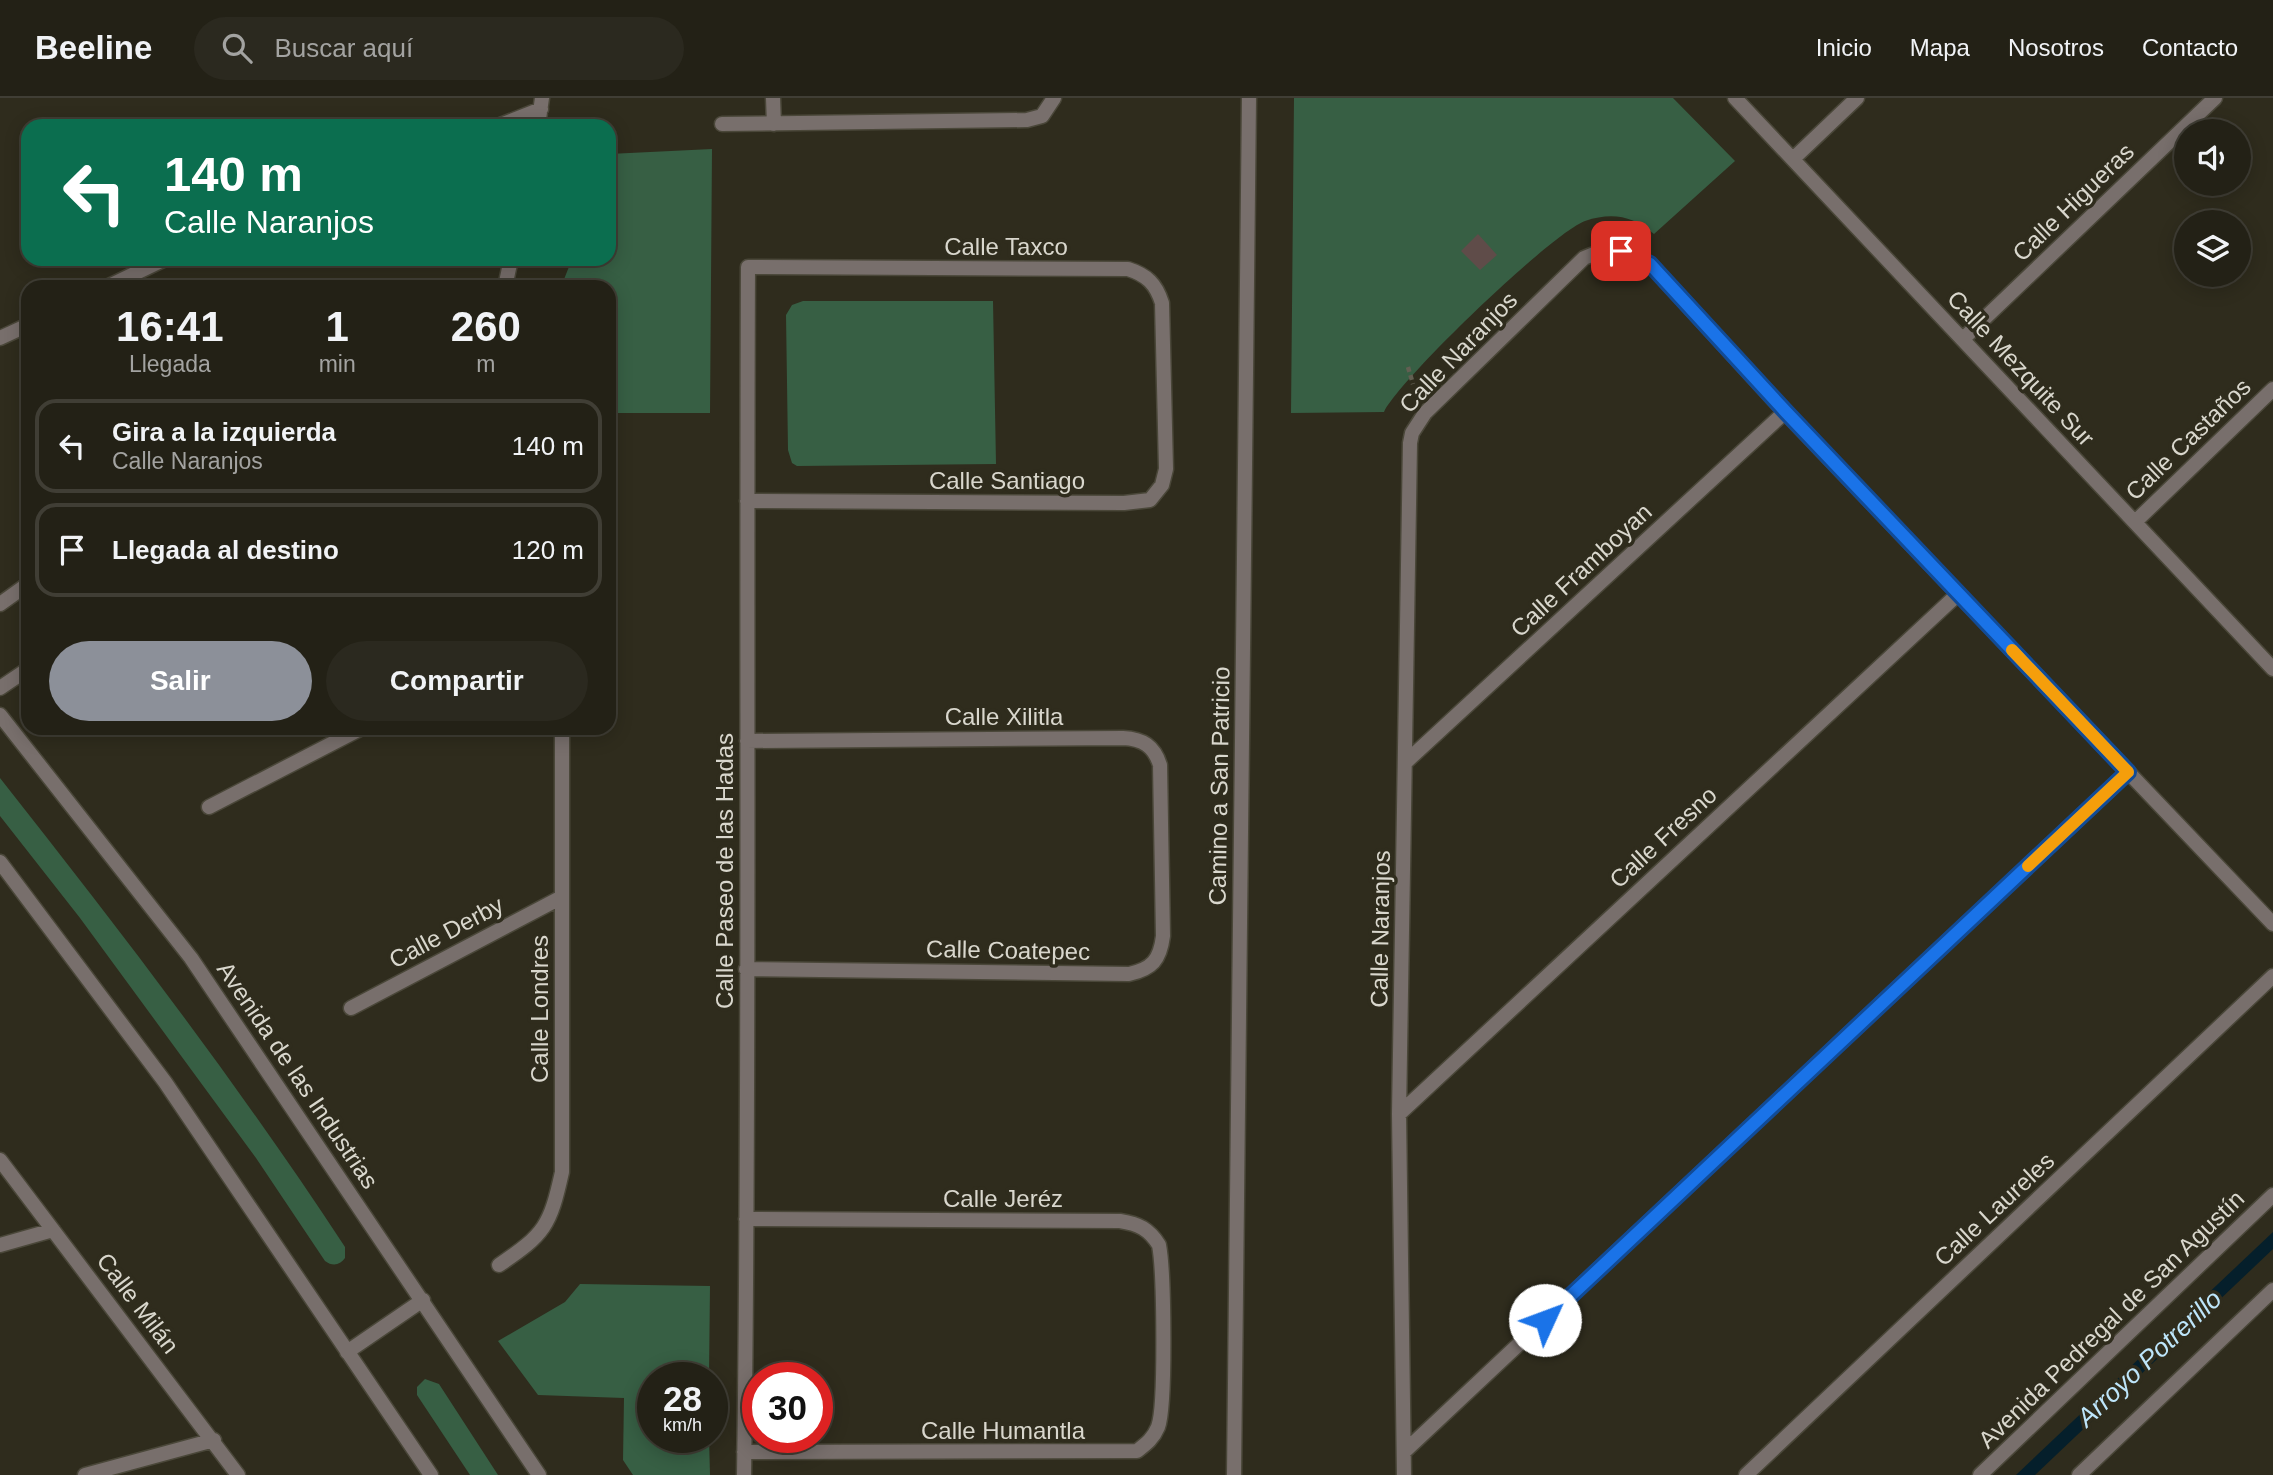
<!DOCTYPE html>
<html lang="es">
<head>
<meta charset="utf-8">
<style>
  :root { --surface:#232116; --page:#2b291f; --text:#f1f3f6; --muted:#a3a3a1; --line:#403e35; --accent:#8c9099 }
  body { margin:0; font-family:Arial,sans-serif; background:var(--page); color:var(--text); height:100vh; display:flex; flex-direction:column; font-size:26px; white-space:nowrap }
  * { box-sizing:border-box; margin:0 }
  p { font-size:23px; color:var(--muted) }
  .icon { flex:none; width:38px; height:38px; fill:none; stroke:currentColor; stroke-width:2; stroke-linecap:round; stroke-linejoin:round }
  .map { position:relative; flex:1; overflow:hidden }
  .drawer { position:absolute; left:21px; top:182px; width:595px; height:455px; display:flex; flex-direction:column; background:var(--surface); border-radius:21px; box-shadow:0 4px 18px #0003,0 0 0 2px var(--line) }
  .drawer>* { flex:none }
  .banner { position:absolute; left:21px; top:21px; width:595px; height:147px; border-radius:21px; box-shadow:0 4px 18px #0003,0 0 0 2px var(--line); background:#0b6e4f; color:#fff; overflow:hidden }
  .tools { position:absolute; left:2174px; top:21px; display:grid; gap:14px }
  .tools a { display:grid; place-items:center; width:77px; height:77px; border-radius:50%; background:var(--surface); box-shadow:0 4px 18px #0003,0 0 0 2px var(--line); font-size:35px }
  .speed { position:absolute; left:637px; top:1264px; display:flex; gap:14px; font-size:35px; font-weight:700; text-align:center }
  .speed>* { display:grid; place-content:center; width:91px; height:91px; border-radius:50%; background:var(--surface); box-shadow:0 4px 18px #0003,0 0 0 2px var(--line); line-height:1 }
  .speed small { font-size:18px; font-weight:400 }
  .speed .limit { border:10px solid #d22; background:#fff; color:#111 }
  .pin { position:absolute; display:grid; place-items:center; width:60px; height:60px; color:#fff; margin:-30px; border-radius:14px; box-shadow:0 4px 10px #0006 }
  .me { position:absolute; width:77px; margin:-38px; rotate:47deg; stroke-linejoin:round; filter:drop-shadow(0 0 5px #0008) }
  .turn { display:flex; align-items:center; gap:24px; height:147px; padding:0 28px; font-size:32px }
  .turn .icon { width:91px; height:91px; stroke-width:2.5 }
  .turn b { display:block; font-size:49px; line-height:60px }
  .eta { display:flex; justify-content:space-evenly; align-items:center; height:119px; text-align:center }
  .eta b { font-size:42px; font-weight:700; line-height:49px }
  .button { display:flex; gap:14px; margin-top:auto; padding:14px 28px }
  .button a { flex:1; height:80px; border-radius:42px; background:var(--accent); color:#fff; font-size:28px; font-weight:700; line-height:80px; text-align:center }
  .button a+a { background:var(--page); color:var(--text) }
  ul { padding:0; list-style:none }
  li { display:flex; align-items:center; gap:21px; height:94px; margin:0 14px 10px; padding:0 14px; border:4px solid var(--line); border-radius:21px }
  li div { flex:1 }
  li b { display:block; font-size:26px }
  li em { font-style:normal }
  header { display:flex; align-items:center; gap:42px; box-sizing:border-box; height:98px; padding:0 35px; background:var(--surface); border-bottom:2px solid var(--line) }
  header strong { font-size:33px }
  nav { display:flex; gap:38px; margin-inline-start:auto; font-size:24px }
  .search { width:490px; height:63px; background:var(--page); display:flex; align-items:center; gap:18px; box-sizing:border-box; padding:0 24px; border-radius:38px; color:var(--muted); font-size:26px }
  .map>svg:first-child { display:block }
  .green { fill:#375f44 }
  .water { fill:#051f2b }
  .building { fill:#5f4c49 }
  .lines { fill:none; stroke-linecap:round; stroke-linejoin:round }
  .minor-casing { stroke:#4a4739; stroke-width:17 }
  .tertiary-casing { stroke:#4a4739; stroke-width:17 }
  .path { stroke:#625f52; stroke-width:4.5; stroke-dasharray:5 3.5; stroke-linecap:butt }
  .minor { stroke:#786f6c; stroke-width:14 }
  .tertiary { stroke:#786f6c; stroke-width:14 }
  .route-casing { stroke:#114b97; stroke-width:18 }
  .route { stroke:#1a73e8; stroke-width:12 }
  .slow { stroke:#f59e0b; stroke-width:12 }
  .labels { text-anchor:middle; dominant-baseline:central; stroke-width:7; stroke-linejoin:round; paint-order:stroke }
  .street-label { font-size:24px; fill:#d9d7cd; stroke:#2f2c1d }
  .water-label { font-size:26px; font-style:italic; fill:#bee6fb; stroke:#2f2c1d }
</style>
</head>
<body>
<header>
<strong>Beeline</strong>
<div class="search"><svg class="icon" aria-label="search" viewBox="0 0 24 24"><circle cx="10" cy="10" r="6"/><path d="M15 15l6 6"/></svg>Buscar aquí</div>
<nav><a>Inicio</a><a>Mapa</a><a>Nosotros</a><a>Contacto</a></nav>
</header>
<div class="map">
<svg width="2273" height="1377" viewBox="0 0 2273 1377">
  <rect width="100%" height="100%" fill="#2f2c1d"/>
  <path class="green" d="M 1294,0 L 1673,0 L 1735,63 L 1654,136 C 1632,118 1613,114 1585,123 C 1552,135 1400,281 1384,314 L 1291,315 Z
    M 712,51 L 710,315 L 609,315 L 609,189 L 561,189 L 572,161 L 609,161 L 609,56 Z
    M 803,203 L 993,203 L 996,366 L 797,368 L 792,365 L 788,352 L 786,217 L 792,207 Z
    M 0,680 C 120,832 238,986 345,1149 L 345,1160 C 340,1167 333,1169 325,1163 L 256,1060 L 80,820 L 0,718 Z
    M 580,1186 L 710,1188 L 709,1279 L 653,1279 L 653,1339 L 709,1339 L 710,1377 L 633,1377 L 623,1362 L 624,1300 L 538,1297 L 498,1243 L 565,1204 Z
    M 425,1281 L 439,1286 L 498,1377 L 470,1377 L 417,1297 L 417,1289 Z"/>
  <path class="water" d="M 2273,1134 L 2273,1151 L 2035,1377 L 2016,1377 Z"/>
  <path class="building" d="M 1478,136 L 1497,157 L 1480,172 L 1461,153 Z"/>
  <g class="lines">
    <g class="minor-casing">
      <path id="minor" d="M 773,0 L 774,26
        M 1735,0 L 2273,571
        M 722,26 L 1027,22 L 1042,18 L 1054,0
        M 498,28 L 541,11
        M 538,28 L 542,0
        M 1793,61 L 1857,0
        M 107,189 L 165,161
        M 505,189 L 511,161
        M 0,240 L 28,227
        M 1963,241 L 2215,0
        M 2135,424 L 2273,291
        M 0,506 L 28,486
        M 0,590 L 28,571
        M 1407,663 L 1785,314
        M 209,709 L 362,630
        M 746,871 L 1129,876 C 1152,871 1160,862 1163,838 L 1160,667 C 1154,648 1143,641 1123,640 L 747,643
        M 351,910 L 562,799
        M 1399,1016 L 1958,496
        M 0,1062 L 238,1377
        M 0,1147 L 53,1132
        M 499,1167 C 545,1136 550,1128 562,1074 L 562,630
        M 744,1354 L 1137,1353 C 1146,1346 1153,1341 1158,1329 C 1166,1308 1164,1173 1159,1147 C 1149,1131 1139,1126 1120,1123 L 746,1121
        M 1404,1354 L 2128,674
        M 85,1377 L 214,1342
        M 744,1377 C 750,974 746,572 748,169 L 1128,171 C 1147,177 1156,186 1162,205 L 1166,371 L 1162,387 L 1150,402 L 1124,405 L 747,403
        M 1234,1377 L 1249,0
        M 1404,1377 L 1399,1016 L 1410,345 L 1412,335 L 1425,315 L 1584,160 C 1608,149 1628,151 1650,166 L 1785,314 L 2273,826
        M 1746,1377 L 2273,878
        M 1980,1377 L 2273,1097
        M 2079,1377 L 2273,1192"/>
    </g>
    <g class="tertiary-casing">
      <path id="tertiary" d="M 0,617 L 191,860 L 539,1377
        M 0,764 L 165,984 L 431,1377
        M 347,1254 L 423,1202"/>
    </g>
    <path class="path" d="M 1408,269 L 1413,286"/>
    <use href="#minor" class="minor"/>
    <use href="#tertiary" class="tertiary"/>
  </g>
  <g class="lines">
    <g class="route-casing">
      <path id="route" d="M 1545,1222 L 2128,674 L 1786,314 L 1650,166 L 1621,153"/>
    </g>
    <use href="#route" class="route"/>
    <path class="slow" d="M 2012,552 L 2128,674 L 2028,768"/>
  </g>
  <g class="labels">
    <g class="street-label">
      <text transform="translate(2073 104) rotate(-44)">Calle Higueras</text>
      <text x="1006" y="148">Calle Taxco</text>
      <text transform="translate(1458 254) rotate(-46)">Calle Naranjos</text>
      <text transform="translate(2021 270) rotate(47)">Calle Mezquite Sur</text>
      <text transform="translate(2188 341) rotate(-44)">Calle Castaños</text>
      <text x="1007" y="382">Calle Santiago</text>
      <text transform="translate(1581 472) rotate(-43)">Calle Framboyan</text>
      <text x="1004" y="618">Calle Xilitla</text>
      <text transform="translate(1219 688) rotate(-89)">Camino a San Patricio</text>
      <text transform="translate(1663 739) rotate(-43)">Calle Fresno</text>
      <text transform="translate(724 773) rotate(-90)">Calle Paseo de las Hadas</text>
      <text transform="translate(1380 831) rotate(-89)">Calle Naranjos</text>
      <text transform="translate(446 834) rotate(-28)">Calle Derby</text>
      <text transform="translate(1008 852) rotate(1)">Calle Coatepec</text>
      <text transform="translate(539 911) rotate(-90)">Calle Londres</text>
      <text transform="translate(298 977) rotate(56)">Avenida de las Industrias</text>
      <text x="1003" y="1100">Calle Jeréz</text>
      <text transform="translate(1994 1111) rotate(-43)">Calle Laureles</text>
      <text transform="translate(138 1205) rotate(53)">Calle Milán</text>
      <text transform="translate(2111 1221) rotate(-44)">Avenida Pedregal de San Agustín</text>
      <text x="1003" y="1332">Calle Humantla</text>
    </g>
    <g class="water-label">
      <text transform="translate(2149 1260) rotate(-43)">Arroyo Potrerillo</text>
    </g>
  </g>
</svg>
<div class="tools">
<a><svg class="icon" aria-label="sound" viewBox="0 0 24 24"><path d="M4 9h4l5-4v14l-5-4H4zM17 9q2 3 0 6"/></svg></a>
<a><svg class="icon" aria-label="layers" viewBox="0 0 24 24"><path d="M12 4l9 5-9 5-9-5zM3 14l9 5 9-5"/></svg></a>
</div>
<div class="speed"><div>28<small>km/h</small></div><div class="limit">30</div></div>
<div class="pin" style="left:1621px;top:153px;background:#d93025"><svg class="icon" aria-label="arrive" viewBox="0 0 24 24"><path d="M6 21V4h12l-3 4 3 4H6"/></svg></div>
<svg class="me" style="left:1545px;top:1222px" viewBox="-20 -20 40 40"><circle r="19" fill="#fff"/><path d="M0-13L10 11 0 6-10 11z" fill="#1a73e8"/></svg>
<div class="banner">
<div class="turn"><svg class="icon" aria-label="left" viewBox="0 0 24 24"><path d="M17 20v-9H6M10 6l-5 5 5 5"/></svg><div><b>140 m</b>Calle Naranjos</div></div>
</div>
<section class="drawer">
<div class="eta">
<div><b>16:41</b><p>Llegada</p></div>
<div><b>1</b><p>min</p></div>
<div><b>260</b><p>m</p></div>
</div>
<ul>
<li><svg class="icon" aria-label="left" viewBox="0 0 24 24"><path d="M17 20v-9H6M10 6l-5 5 5 5"/></svg><div><b>Gira a la izquierda</b><p>Calle Naranjos</p></div><em>140 m</em></li>
<li><svg class="icon" aria-label="arrive" viewBox="0 0 24 24"><path d="M6 21V4h12l-3 4 3 4H6"/></svg><div><b>Llegada al destino</b></div><em>120 m</em></li>
</ul>
<div class="button"><a>Salir</a><a>Compartir</a></div>
</section>
</div>
</body>
</html>
